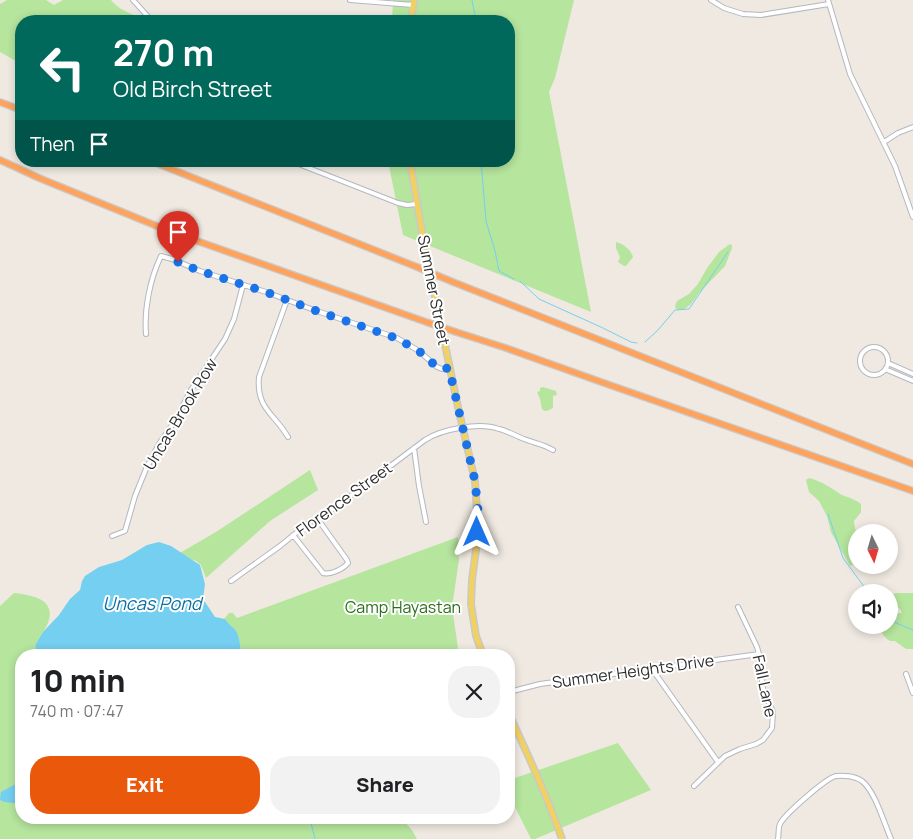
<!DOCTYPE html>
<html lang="en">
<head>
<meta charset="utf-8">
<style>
  :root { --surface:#fff; --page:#f2f2f2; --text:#202124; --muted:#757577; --accent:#ea580c }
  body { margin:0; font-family:Manrope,sans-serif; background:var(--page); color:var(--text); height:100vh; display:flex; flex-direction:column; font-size:19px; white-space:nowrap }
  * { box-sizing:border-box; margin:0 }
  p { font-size:16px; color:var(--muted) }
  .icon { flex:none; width:28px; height:28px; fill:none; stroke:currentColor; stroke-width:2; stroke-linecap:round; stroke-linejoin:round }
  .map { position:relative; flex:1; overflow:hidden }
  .drawer { position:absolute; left:15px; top:649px; width:500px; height:175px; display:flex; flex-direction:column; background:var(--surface); border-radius:20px; box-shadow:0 2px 8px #0003 }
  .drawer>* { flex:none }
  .guide { position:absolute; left:15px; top:15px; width:500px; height:152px; border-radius:20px; box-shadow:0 2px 8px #0003; background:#00695c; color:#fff; overflow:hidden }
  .needle { width:32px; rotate:175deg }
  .controls { position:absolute; left:848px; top:524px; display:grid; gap:10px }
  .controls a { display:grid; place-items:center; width:50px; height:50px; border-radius:50%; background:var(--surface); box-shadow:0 2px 8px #0003; font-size:25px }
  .pin { position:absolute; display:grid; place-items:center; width:42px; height:42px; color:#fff; margin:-51px -21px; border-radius:50% 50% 50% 0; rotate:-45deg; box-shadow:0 0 5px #0007 }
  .pin .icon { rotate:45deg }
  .me { position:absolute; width:55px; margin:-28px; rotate:0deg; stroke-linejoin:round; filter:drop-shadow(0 0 4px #0008) }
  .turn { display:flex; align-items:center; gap:18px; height:105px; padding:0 15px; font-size:22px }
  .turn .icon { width:65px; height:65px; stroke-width:2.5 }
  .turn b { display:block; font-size:35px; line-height:42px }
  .then { display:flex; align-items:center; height:48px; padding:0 15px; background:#0003; gap:10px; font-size:19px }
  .round { display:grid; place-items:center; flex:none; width:52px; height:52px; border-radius:20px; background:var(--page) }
  .summary { display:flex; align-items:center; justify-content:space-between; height:85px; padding:0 15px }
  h1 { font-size:30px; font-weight:800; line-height:38px }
  .cta { display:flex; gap:10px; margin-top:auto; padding:10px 15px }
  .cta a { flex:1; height:58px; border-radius:20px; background:var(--accent); color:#fff; font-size:20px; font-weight:800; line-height:58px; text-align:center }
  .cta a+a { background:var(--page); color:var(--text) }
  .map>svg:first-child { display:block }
  .green { fill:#b6e59e }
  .water { fill:#75cff0 }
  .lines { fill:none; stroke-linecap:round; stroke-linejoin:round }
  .stream { stroke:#75cff0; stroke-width:1 }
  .minor-casing { stroke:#b4b7c1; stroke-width:6 }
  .major-casing { stroke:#c9c9c9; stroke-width:8 }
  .highway-casing { stroke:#c9c9c9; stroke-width:8 }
  .minor { stroke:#fff; stroke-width:4 }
  .major { stroke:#f2d163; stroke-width:5 }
  .highway { stroke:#ffa35c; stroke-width:5.5 }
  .highway-bridge-casing { stroke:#c9c9c9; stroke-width:8; stroke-linecap:butt }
  .highway-bridge { stroke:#ffa35c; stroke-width:5.5 }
  .route { stroke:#1a73e8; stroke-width:9; stroke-dasharray:0 16.2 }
  .labels { text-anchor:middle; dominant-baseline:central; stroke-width:4; stroke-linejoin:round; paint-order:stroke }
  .street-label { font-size:16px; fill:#2e2e2e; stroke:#fff }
  .park-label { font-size:16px; fill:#2c6e1b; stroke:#fff }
  .water-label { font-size:18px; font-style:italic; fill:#0d6fa3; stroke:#fff }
</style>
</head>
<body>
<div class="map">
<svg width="913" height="839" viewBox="0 0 913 839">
  <rect width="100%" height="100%" fill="#efe9e1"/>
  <path class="green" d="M 7,0 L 46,0 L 54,5 L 63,0 L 111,0 C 119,10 131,14 143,18 L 144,21 L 21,21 L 21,64 L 0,52 L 0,4 Z
    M 393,0 L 574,0 L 555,78 L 549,92 L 591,312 L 403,235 L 388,161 L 509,161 L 509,21 L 392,21 Z
    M 616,242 C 624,244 631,250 633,257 L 626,266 L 624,266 L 618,262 L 620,257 L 616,248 Z
    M 730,244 L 732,245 L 732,248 L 725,266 L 699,293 L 691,304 L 683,310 L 679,310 L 676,309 L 675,306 L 677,301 L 689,294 L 698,284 L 707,268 L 719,252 Z
    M 543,387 L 556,391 L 557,395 L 553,396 L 553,408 C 549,410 545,413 542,409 L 540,399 L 537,392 L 540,391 L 540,388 Z
    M 310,470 L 318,490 L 270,521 L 206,578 L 201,565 L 196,561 L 178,554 L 216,532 Z
    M 809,478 C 821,481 831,488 842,495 C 849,498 855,499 861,504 L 861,512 L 854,521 C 854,525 856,530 856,534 C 856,543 856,553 856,563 L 850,566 L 831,532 L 827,516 L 819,501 L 809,492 L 806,480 Z
    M 458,537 L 459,560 L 452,607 L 459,655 L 242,655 L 238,635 L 224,623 L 227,622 L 224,619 L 229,613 L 233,613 L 237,618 Z
    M 14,593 C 33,595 60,600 46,627 C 41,636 35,644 34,655 L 21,655 L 21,818 L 419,818 L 403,820 L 412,830 L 417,839 L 0,839 L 0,606 Z
    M 896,593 L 913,593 L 913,649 L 906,649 L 895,641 L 890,641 L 887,639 L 883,635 L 880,625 L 889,625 L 889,611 L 896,613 L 902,613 L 900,609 L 889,602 L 890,596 Z
    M 618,743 L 651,790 L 535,839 L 531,839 L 515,807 L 509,807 L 509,780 Z"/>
  <path class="water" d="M 159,542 L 171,546 L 200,565 L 205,584 L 203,599 L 215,617 L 225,619 C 228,624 233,627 236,631 C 240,637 240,648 242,655 L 34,655 L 36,644 L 43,632 L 59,615 L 70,599 L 80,590 L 82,581 L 85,576 L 99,567 L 122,560 L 147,545 Z
    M 21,784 L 21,804 L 4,802 L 0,800 L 1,792 L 14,785 Z"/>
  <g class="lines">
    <path class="stream" d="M 472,0 L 476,21
      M 481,161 L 486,221 L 495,251 L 499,271 L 514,279
      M 520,281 L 539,299 L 603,328 L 631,342 L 637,343
      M 645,342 L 658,330 L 675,310 L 689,309 L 728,252
      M 828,514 L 843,558 L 868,592
      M 889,620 L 913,630 L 913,631
      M 308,818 L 311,823 L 315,839"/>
    <g class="minor-casing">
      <path id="minor" d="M 133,0 L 152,21
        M 350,0 L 413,5
        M 711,0 L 724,8 L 743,14 L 761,15 L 829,4
        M 828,0 L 850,74 L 895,166 L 913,217
        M 884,142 L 898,133 L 913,127
        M 291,161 L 398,203 L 407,205 L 417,204
        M 287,300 L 259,377 C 256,409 275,414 288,437
        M 146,334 C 144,309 150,279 161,256 L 172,259 L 200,271 L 266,292 L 314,310 L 397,338 L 419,351 L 437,367 L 442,369 L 449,368
        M860 361a14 14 0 1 1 28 0a14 14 0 1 1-28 0Z
        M 888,363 L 913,374
        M 885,369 L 913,381
        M 414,448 L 419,486 L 426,522
        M 293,535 L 323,573 C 331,575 343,569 348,563 L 347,560 L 317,518
        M 112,536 L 125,531 L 135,496 L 146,469 L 159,444 L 175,421 L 191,390 L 225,339 L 234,319 L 243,285
        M 231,581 L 280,546 L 307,524 L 333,509 L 425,440 C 442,429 479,422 499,429 C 508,431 516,436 524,439 C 534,443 543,444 553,450
        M 652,669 L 718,762
        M 906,674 L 913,693
        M 509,692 L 540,684 L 759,654
        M 694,786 L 725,756 L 740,749 L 756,744 L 763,740 L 772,728 L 773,712 L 763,689 L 759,654 L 757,647 L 738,607
        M 778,839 C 779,834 778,828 780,824 C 784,815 826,778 836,776 C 843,775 855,776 862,781 C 875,791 884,823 891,839"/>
    </g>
    <g class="major-casing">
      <path id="major" d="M 411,21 L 414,0
        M 410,161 L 414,185 L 424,244 L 458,407 L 475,481 L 478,527 L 477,542 L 472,580 L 471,604 L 476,636 L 483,655
        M 509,714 C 528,755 547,796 562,839"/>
    </g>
    <g class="highway-casing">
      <path id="highway" d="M 0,102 L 21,110
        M 0,160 L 39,178 L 169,231 L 429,323
        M 151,161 L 417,267
        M 453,282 L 913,464
        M 456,332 L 506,348 L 604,383 L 913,491"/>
    </g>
    <use href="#minor" class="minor"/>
    <use href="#major" class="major"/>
    <use href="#highway" class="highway"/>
    <g class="highway-bridge-casing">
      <path id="highway-bridge" d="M 417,267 L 453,282
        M 429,323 L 456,332"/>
    </g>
    <use href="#highway-bridge" class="highway-bridge"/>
  </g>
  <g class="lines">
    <path class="route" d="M 178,262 L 200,271 L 266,292 L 314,310 L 396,338 L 419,351 L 437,367 L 442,369 L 449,368 L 475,481 L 478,511 L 477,532"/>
  </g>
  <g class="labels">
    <g class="street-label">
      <text transform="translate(434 290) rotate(79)">Summer Street</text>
      <text transform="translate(180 414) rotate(-59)">Uncas Brook Row</text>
      <text transform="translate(344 499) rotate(-36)">Florence Street</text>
      <text transform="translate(633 671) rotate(-8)">Summer Heights Drive</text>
      <text transform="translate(765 686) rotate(78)">Fall Lane</text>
    </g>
    <g class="park-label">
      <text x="403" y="607">Camp Hayastan</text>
    </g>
    <g class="water-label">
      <text x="152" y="603">Uncas Pond</text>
    </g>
  </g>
</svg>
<div class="controls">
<a><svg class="needle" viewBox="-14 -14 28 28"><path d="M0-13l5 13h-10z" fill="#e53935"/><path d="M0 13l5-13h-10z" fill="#757577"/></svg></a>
<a><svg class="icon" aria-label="sound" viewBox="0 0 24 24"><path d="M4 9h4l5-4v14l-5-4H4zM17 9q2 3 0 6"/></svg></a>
</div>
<div class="pin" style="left:178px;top:262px;background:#d93025"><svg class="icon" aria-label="arrive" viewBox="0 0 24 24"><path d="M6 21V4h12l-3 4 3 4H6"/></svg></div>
<svg class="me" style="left:477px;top:532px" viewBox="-20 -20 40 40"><path d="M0-17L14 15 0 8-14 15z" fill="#1a73e8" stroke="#fff" stroke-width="4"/></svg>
<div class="guide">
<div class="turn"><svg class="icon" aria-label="left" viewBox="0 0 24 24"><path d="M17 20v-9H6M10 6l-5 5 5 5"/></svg><div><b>270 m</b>Old Birch Street</div></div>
<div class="then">Then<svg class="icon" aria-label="arrive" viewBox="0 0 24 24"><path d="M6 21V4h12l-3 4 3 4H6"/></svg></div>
</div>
<section class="drawer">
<div class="summary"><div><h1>10 min</h1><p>740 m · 07:47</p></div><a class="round"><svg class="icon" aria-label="close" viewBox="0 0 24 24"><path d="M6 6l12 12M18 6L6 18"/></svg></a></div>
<div class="cta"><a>Exit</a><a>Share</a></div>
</section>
</div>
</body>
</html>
